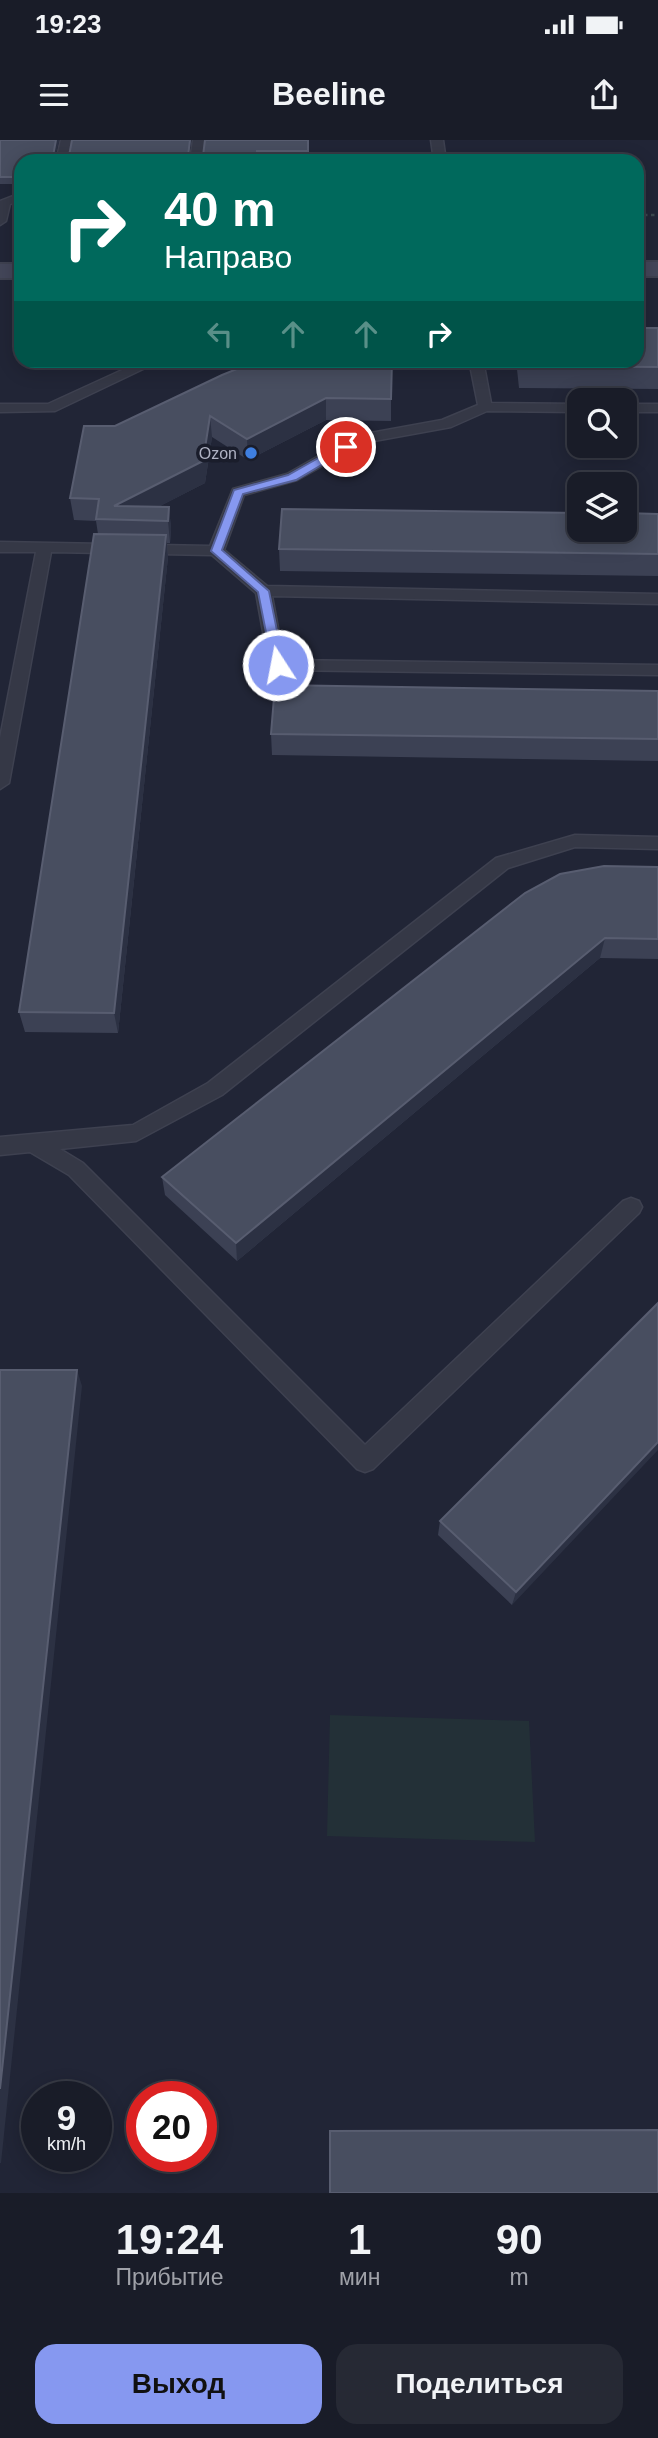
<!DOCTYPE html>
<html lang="ru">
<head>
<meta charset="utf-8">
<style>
  :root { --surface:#191c28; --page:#262934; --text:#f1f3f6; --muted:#9fa1a8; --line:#373a45; --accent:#8698f0 }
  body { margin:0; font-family:Helvetica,sans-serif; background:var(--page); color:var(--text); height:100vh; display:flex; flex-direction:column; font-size:26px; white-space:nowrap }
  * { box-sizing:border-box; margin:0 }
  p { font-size:23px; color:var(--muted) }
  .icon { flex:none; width:38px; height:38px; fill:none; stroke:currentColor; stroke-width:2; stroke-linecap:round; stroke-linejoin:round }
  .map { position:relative; height:2053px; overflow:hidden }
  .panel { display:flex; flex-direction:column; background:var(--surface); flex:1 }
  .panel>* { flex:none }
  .top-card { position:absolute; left:14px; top:14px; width:630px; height:214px; border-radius:21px; box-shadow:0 4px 18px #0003,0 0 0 2px var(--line); background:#00695c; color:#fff; overflow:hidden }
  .buttons { position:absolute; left:567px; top:248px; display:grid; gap:14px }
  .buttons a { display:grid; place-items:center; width:70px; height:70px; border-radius:14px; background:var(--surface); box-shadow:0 4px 18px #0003,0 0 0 2px var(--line); font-size:35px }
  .speed { position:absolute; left:21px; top:1941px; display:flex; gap:14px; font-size:35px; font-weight:700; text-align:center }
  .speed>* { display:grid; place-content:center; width:91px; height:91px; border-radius:50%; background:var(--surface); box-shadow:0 4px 18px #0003,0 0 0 2px var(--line); line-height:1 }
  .speed small { font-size:18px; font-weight:400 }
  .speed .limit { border:10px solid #d22; background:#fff; color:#111 }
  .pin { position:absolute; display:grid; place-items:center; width:60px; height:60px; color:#fff; margin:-30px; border:4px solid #fff; border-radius:50%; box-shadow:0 2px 7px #0007 }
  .me { position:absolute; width:77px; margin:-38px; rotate:349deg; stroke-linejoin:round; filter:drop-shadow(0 0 5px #0008) }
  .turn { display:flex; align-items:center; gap:24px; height:147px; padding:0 35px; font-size:32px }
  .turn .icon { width:91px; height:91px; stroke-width:2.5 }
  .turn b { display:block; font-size:49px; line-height:60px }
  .lanes { display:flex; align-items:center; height:66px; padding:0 35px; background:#0003; justify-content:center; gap:35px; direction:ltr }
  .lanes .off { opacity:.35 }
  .eta { display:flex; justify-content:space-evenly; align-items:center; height:119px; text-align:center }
  .eta b { font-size:42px; font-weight:700; line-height:49px }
  .action { display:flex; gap:14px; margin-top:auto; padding:14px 35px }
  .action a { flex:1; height:80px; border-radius:21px; background:var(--accent); color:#111; font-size:28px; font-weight:700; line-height:80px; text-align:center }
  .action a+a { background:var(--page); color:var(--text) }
  .status { display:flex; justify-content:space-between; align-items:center; height:49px; padding:0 35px; background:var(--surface); direction:ltr }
  .status svg { height:19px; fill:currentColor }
  header { display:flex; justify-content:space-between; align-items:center; height:91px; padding:0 35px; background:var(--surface); font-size:32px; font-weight:700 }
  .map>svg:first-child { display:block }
  .green { fill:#233037 }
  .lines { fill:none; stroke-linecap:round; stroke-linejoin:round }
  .lane-casing { stroke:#3e4150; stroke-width:3 }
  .secondary-casing { stroke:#3e4150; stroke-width:4 }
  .path { stroke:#3c494f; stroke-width:2.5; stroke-dasharray:3.5 3.5; stroke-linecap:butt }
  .lane { fill:#353846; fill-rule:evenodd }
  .secondary { fill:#434659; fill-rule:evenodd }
  .wall { fill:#3c4154 }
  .shaded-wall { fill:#2c3143 }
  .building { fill:#484e60; stroke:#585d70; stroke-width:2 }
  .route { fill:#8698f0; stroke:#57639c; stroke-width:2 }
  .shop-dot { fill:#3f7fe0; stroke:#1a1d2b; stroke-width:2.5 }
  .labels { text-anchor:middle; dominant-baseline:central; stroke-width:7; stroke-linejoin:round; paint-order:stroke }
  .far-poi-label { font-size:16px; fill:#afb2c3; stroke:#1a1d2b; text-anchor:end }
</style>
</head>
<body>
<div class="status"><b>19:23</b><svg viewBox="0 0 49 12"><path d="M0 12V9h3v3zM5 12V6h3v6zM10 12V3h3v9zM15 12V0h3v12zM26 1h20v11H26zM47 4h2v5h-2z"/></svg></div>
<header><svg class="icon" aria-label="menu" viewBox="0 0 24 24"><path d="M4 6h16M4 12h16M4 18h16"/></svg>Beeline<svg class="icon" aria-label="share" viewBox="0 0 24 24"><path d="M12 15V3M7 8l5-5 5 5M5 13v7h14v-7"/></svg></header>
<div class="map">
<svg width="658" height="2053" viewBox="0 0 658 2053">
  <rect width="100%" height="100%" fill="#212536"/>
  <path class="green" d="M 330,1575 L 529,1581 L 535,1702 L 327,1696 Z"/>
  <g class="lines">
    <g class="lane-casing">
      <path id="lane" d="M 61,0 L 73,0 L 68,21 L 56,21 Z
        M 193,0 L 205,0 L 202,21 L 190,21 Z
        M 431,0 L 443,0 L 446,21 L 434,21 Z
        M 21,53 L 21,61 L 10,64 L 6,81 L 0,85 L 0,61 Z
        M 144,220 L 162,220 L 55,271 L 0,272 L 0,264 L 48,264 Z
        M 469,220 L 483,220 L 491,263 L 579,264 L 579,272 L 487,271 L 451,287 L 363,303 L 297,340 L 244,355 L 224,410 L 267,446 L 658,454 L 658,464 L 272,456 L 284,520 L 658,525 L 658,535 L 277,530 L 269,525 L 256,453 L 212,415 L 51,412 L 9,643 L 0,649 L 0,598 L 36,412 L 0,412 L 0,402 L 210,406 L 233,349 L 287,334 L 354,296 L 442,280 L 478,265 Z
        M 625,264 L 658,264 L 658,272 L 625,272 Z
        M 575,695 L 658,697 L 658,709 L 575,707 L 508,728 L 222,955 L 136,1001 L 60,1009 L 83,1023 L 365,1305 L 623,1061 L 631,1058 L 639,1061 L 642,1067 L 639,1073 L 373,1329 L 365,1332 L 357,1329 L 69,1035 L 30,1012 L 0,1015 L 0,997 L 133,985 L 208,943 L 496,718 Z"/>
    </g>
    <g class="secondary-casing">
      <path id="secondary" d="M 637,122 L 658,122 L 658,136 L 637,136 Z
        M 0,124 L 21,124 L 21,138 L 0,138 Z"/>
    </g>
    <path class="path" d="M 637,75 L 658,75"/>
    <use href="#lane" class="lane"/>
    <use href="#secondary" class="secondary"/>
  </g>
  <path class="wall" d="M 0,0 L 59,0 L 55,16 L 69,16 L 191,0 L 189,16 L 203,16 L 309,0 L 308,18 L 21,21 L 21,44 L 0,44 Z
    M 658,188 L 658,249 L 519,248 L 516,220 L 637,220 Z
    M 222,235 L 391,259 L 391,281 L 326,280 L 248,320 L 212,297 L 205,343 L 158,367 L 169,367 L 171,389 L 170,403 L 167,403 L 168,417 L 118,893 L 25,892 L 19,872 L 98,394 L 96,381 L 74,380 L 70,358 L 115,286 Z
    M 658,374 L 658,436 L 280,431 L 279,409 Z
    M 658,551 L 658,621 L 272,615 L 271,594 Z
    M 658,727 L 658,819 L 600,818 L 237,1121 L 165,1055 L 162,1037 Z
    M 658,1163 L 512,1465 L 438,1395 L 440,1381 Z"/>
  <path class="shaded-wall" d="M 56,0 L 59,0 L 54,21 L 53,16 Z
    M 326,258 L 326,280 L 248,320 L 247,299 Z
    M 210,276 L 212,297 L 205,343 L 133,380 L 114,366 Z
    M 169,367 L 171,389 L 170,403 L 168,381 Z
    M 166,395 L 168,417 L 118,893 L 114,873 Z
    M 605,798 L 600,818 L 237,1121 L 236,1103 Z
    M 77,1230 L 82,1246 L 1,2023 L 0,2023 L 0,1949 Z
    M 658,1302 L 658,1310 L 512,1465 L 516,1452 Z"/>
  <path class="building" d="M 0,0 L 56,0 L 53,16 L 69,16 L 72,0 L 190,0 L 188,16 L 203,16 L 205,0 L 308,0 L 308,11 L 257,11 L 257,21 L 21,21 L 21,37 L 0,37 Z
    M 637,188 L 658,188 L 658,227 L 521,226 L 520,220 L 637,220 Z
    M 259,220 L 392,220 L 391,259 L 326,258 L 247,299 L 210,276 L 203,321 L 114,366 L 169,367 L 168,381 L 96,379 L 99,359 L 70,358 L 84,286 L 115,286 L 222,235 Z
    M 282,369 L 579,373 L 579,390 L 625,390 L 625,373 L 658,374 L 658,414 L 279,409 Z
    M 94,394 L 166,395 L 114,873 L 19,872 Z
    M 275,545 L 658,551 L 658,599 L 271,594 Z
    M 604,726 L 658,727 L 658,799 L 605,798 L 236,1103 L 162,1037 L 525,753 L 560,734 Z
    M 658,1163 L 658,1302 L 516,1452 L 440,1381 Z
    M 0,1230 L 77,1230 L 0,1949 Z
    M 658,1990 L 658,2053 L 330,2053 L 330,1991 Z"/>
  <path class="route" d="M 343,304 L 352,307 L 296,340 L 243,354 L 222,410 L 269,451 L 284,525 L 278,529 L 273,528 L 258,452 L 211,411 L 234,350 L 288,335 Z"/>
  <circle class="shop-dot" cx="251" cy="313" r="7"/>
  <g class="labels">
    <g class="far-poi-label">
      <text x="237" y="313">Ozon</text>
    </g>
  </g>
</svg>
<div class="buttons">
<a><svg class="icon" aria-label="search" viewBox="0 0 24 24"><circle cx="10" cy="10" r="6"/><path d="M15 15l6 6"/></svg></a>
<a><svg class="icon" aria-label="layers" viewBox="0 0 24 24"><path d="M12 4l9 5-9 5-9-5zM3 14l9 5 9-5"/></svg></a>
</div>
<div class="speed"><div>9<small>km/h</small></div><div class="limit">20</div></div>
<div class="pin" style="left:346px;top:307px;background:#d93025"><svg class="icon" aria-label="arrive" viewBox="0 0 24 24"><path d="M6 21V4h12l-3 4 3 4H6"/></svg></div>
<svg class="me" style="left:278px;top:525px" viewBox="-20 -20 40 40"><circle r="17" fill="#8698f0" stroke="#fff" stroke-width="3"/><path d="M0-11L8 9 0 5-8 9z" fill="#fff"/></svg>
<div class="top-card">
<div class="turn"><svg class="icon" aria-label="right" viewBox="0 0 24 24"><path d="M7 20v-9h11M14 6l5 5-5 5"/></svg><div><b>40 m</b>Направо</div></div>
<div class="lanes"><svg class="icon off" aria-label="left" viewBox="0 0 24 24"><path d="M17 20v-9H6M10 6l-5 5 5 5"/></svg><svg class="icon off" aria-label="ahead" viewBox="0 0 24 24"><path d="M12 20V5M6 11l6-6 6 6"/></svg><svg class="icon off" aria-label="ahead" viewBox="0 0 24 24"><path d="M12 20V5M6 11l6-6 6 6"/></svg><svg class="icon" aria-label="right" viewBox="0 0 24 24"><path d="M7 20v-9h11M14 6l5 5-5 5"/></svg></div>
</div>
</div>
<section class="panel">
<div class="eta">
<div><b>19:24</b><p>Прибытие</p></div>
<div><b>1</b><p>мин</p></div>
<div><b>90</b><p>m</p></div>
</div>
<div class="action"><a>Выход</a><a>Поделиться</a></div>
</section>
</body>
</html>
